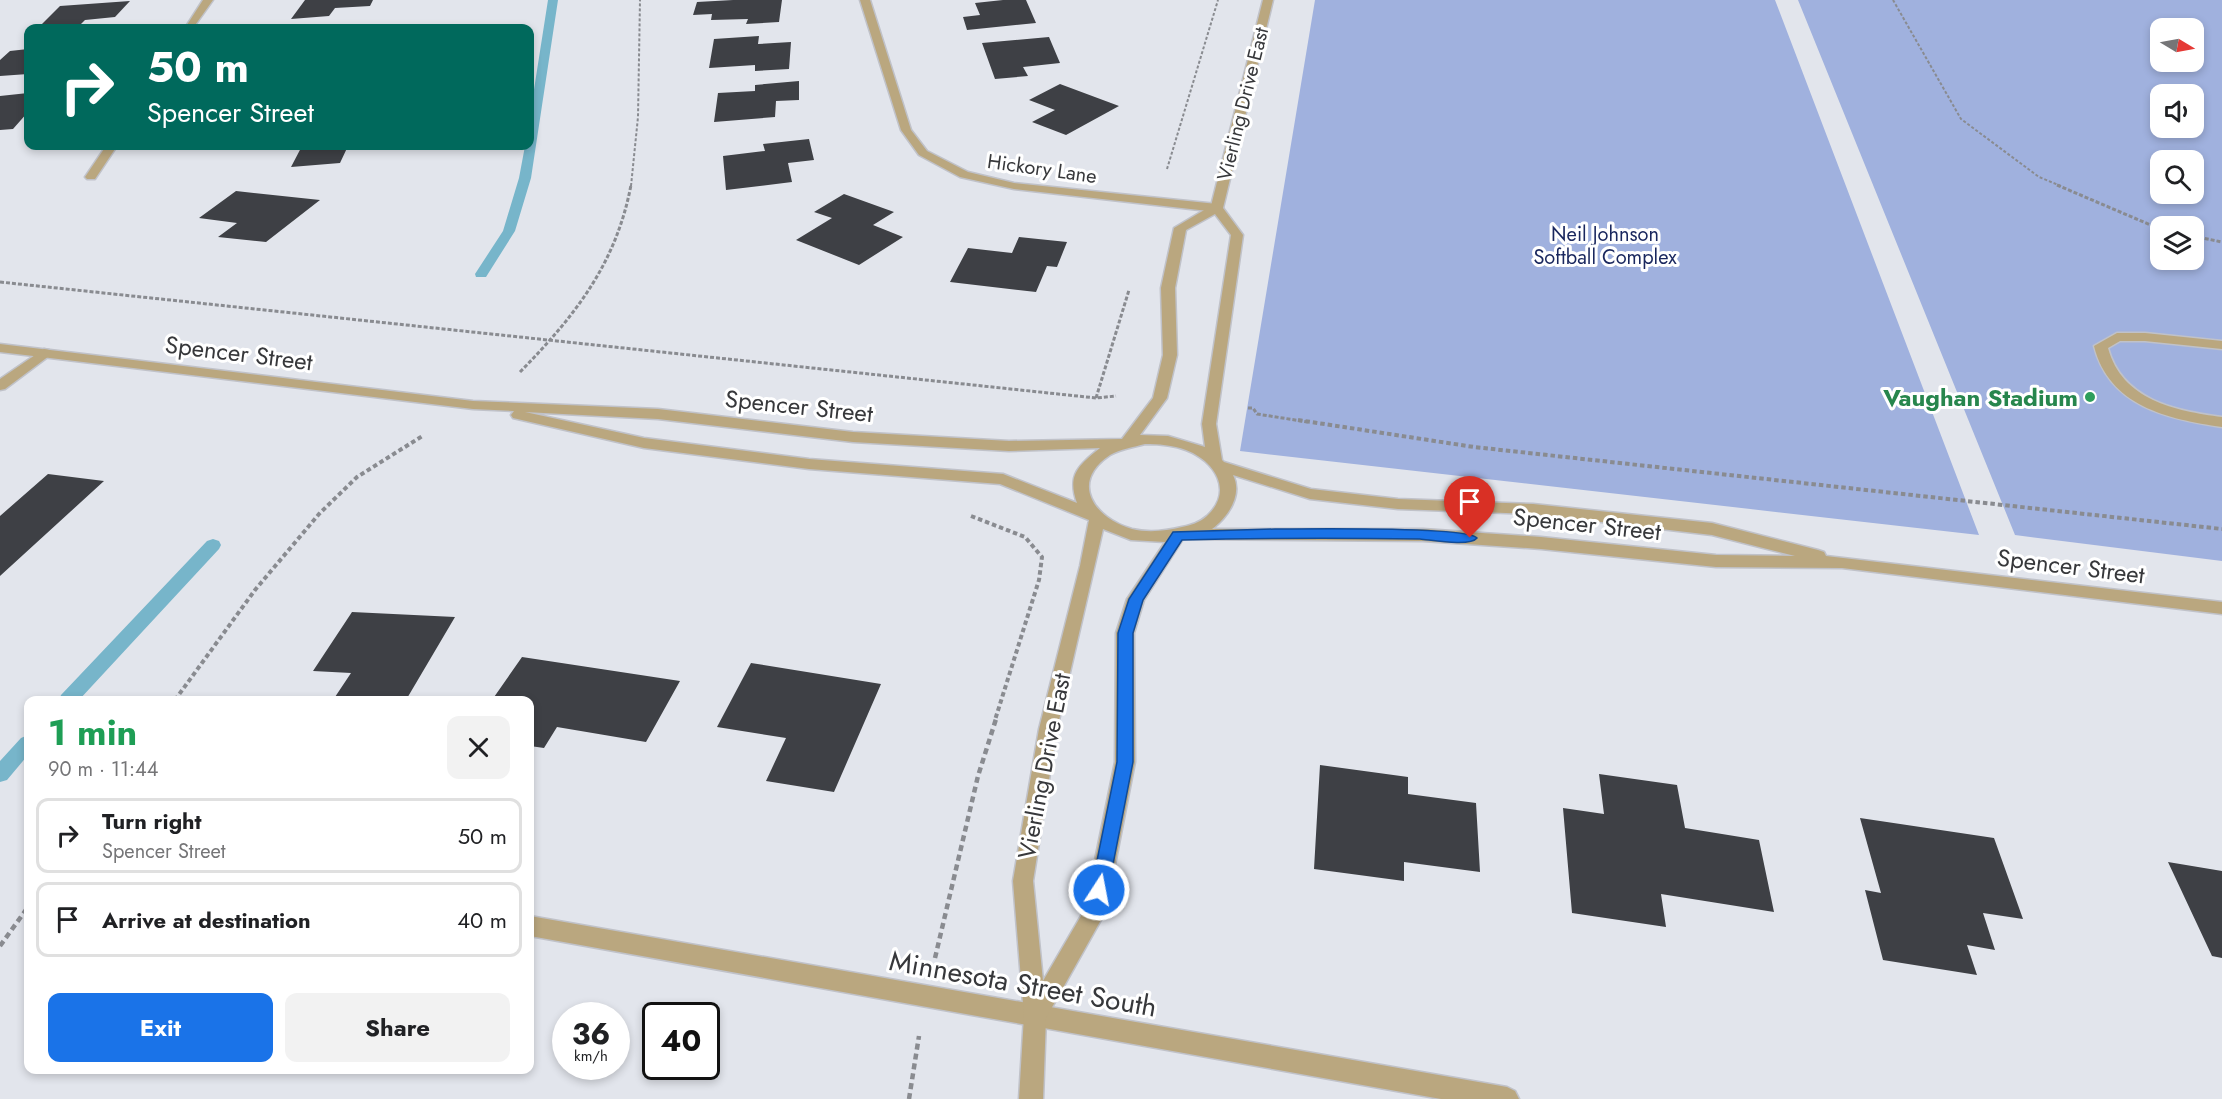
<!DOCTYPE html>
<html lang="en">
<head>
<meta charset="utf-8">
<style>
  :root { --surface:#fff; --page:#f2f2f2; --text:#202124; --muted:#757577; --line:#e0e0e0; --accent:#1a73e8 }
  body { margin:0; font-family:Jost,sans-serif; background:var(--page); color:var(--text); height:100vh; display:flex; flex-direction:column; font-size:22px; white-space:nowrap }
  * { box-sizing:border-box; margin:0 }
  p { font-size:20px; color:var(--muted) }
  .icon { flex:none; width:33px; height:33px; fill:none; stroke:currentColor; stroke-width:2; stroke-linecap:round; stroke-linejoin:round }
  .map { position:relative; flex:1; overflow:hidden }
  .details { position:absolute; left:24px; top:696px; width:510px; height:378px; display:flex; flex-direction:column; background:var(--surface); border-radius:12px; box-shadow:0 3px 9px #0003 }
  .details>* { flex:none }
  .guide { position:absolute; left:24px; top:24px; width:510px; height:126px; border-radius:12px; box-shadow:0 3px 9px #0003; background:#00695c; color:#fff; overflow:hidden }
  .needle { width:39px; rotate:100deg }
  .tools { position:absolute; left:2150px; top:18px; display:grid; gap:12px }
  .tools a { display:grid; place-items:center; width:54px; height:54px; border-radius:12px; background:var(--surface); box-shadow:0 3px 9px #0003; font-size:30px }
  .speed { position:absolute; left:552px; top:1002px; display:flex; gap:12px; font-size:30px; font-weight:700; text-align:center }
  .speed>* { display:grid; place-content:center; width:78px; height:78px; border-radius:50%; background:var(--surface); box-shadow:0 3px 9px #0003; line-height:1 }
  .speed small { font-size:15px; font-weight:400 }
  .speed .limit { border:3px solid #111; border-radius:9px; background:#fff; color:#111 }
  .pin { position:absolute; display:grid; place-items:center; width:51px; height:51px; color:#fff; margin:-62px -26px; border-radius:50% 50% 50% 0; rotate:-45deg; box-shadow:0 0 6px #0007 }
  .pin .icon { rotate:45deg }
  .me { position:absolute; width:66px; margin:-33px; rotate:11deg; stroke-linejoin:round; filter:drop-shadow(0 0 4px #0008) }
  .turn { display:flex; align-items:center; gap:21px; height:126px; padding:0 24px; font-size:27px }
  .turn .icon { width:78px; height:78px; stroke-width:2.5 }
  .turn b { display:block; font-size:42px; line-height:51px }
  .round { display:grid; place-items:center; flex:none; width:63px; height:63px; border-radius:12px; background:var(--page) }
  .overview { display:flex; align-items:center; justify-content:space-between; height:102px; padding:0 24px }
  h1 { font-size:36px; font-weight:700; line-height:45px; color:#1e9e55 }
  .action { display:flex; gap:12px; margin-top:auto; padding:12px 24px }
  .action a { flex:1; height:69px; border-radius:12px; background:var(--accent); color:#fff; font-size:24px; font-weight:700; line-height:69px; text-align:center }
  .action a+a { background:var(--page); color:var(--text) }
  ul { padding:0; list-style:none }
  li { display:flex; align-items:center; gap:18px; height:75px; margin:0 12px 9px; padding:0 12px; border:3px solid var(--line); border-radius:12px }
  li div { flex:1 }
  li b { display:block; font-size:22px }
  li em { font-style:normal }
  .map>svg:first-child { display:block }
  .green { fill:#a0b1de; fill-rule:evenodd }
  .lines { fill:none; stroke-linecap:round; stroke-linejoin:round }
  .stream { fill:#77b5ca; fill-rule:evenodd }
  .building { fill:#3e4045 }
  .service-casing { stroke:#c0c2c9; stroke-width:3 }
  .minor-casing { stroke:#c0c2c9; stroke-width:3 }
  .tertiary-casing { stroke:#c0c2c9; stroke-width:3 }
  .path-far3 { stroke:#898b90; stroke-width:2; stroke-dasharray:3 2; stroke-linecap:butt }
  .path-far2 { stroke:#898b90; stroke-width:3; stroke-dasharray:4 2; stroke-linecap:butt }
  .path-far1 { stroke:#898b90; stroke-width:4; stroke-dasharray:4.5 3; stroke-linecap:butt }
  .path { stroke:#898b90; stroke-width:4.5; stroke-dasharray:6 4; stroke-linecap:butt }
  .service { fill:#baa77f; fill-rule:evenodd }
  .minor { fill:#baa77f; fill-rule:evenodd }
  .tertiary { fill:#baa77f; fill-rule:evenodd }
  .route { fill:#1a73e8; stroke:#114b97; stroke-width:1.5 }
  .leisure-dot { fill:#2e9e5b; stroke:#fff; stroke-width:2 }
  .labels { text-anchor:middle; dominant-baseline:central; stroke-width:6; stroke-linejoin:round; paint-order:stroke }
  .far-street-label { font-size:20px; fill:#37383b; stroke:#fff }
  .far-park-label { font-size:20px; fill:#19275e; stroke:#fff }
  .street-label { font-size:24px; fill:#37383b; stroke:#fff }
  .leisure-label { font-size:24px; font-weight:bold; fill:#27864d; stroke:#fff; text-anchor:end }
  .near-street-label { font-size:28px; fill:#37383b; stroke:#fff }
</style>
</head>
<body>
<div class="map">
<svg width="2222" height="1099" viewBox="0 0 2222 1099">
  <rect width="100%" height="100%" fill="#e2e5ec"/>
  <path class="green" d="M 1315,0 L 1775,0 L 1979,535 L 1240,451 Z
    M 1798,0 L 2222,0 L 2222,561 L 2015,535 ZM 2160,28 L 2193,28 L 2193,62 L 2160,62 ZM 2160,94 L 2193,94 L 2193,128 L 2160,128 ZM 2160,160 L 2193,160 L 2193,194 L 2160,194 ZM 2160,226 L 2193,226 L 2193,260 L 2160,260 Z"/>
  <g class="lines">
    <path class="stream" d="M 548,0 L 558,0 L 531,178 L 515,231 L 486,277 L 476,277 L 475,274 L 503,231 L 519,178 L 525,146 L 530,146 L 530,115 Z
      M 213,539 L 219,541 L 221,545 L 219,549 L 79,700 L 59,700 L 61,695 L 207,541 Z
      M 28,735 L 28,755 L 7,780 L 0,782 L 0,761 L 21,738 Z"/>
  </g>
  <path class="building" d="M 305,0 L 373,0 L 370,6 L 335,8 L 329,16 L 291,19 Z
    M 733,0 L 782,0 L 779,22 L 746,24 L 748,19 L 711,20 L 712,14 L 693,15 L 697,2 Z
    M 1003,0 L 1026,0 L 1036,23 L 967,30 L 963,17 L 980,15 L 975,3 Z
    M 130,1 L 115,17 L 85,20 L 77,28 L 38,28 L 60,6 Z
    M 367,24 L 365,28 L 338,28 L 338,27 Z
    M 759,36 L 758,44 L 791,42 L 789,69 L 755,71 L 755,65 L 709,68 L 714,39 Z
    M 1049,37 L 1060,63 L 1023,67 L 1028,76 L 995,79 L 982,43 Z
    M 28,49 L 28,74 L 0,76 L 0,60 L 10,51 Z
    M 799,81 L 799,100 L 776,101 L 775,117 L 714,122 L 718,93 L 755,91 L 755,85 Z
    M 1060,84 L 1119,106 L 1066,135 L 1032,122 L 1055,110 L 1029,100 Z
    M 28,93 L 28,112 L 13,129 L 0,130 L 0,96 Z
    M 809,139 L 814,160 L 788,163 L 792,182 L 726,190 L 723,156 L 765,151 L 763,144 Z
    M 302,146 L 348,146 L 340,163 L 291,167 Z
    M 236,191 L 320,200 L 266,242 L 218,237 L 237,223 L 199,218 Z
    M 844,194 L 894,212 L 873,225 L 903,237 L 859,265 L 796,240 L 832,218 L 814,212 Z
    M 1019,237 L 1067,242 L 1057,267 L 1047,266 L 1036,292 L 950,282 L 968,248 L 1012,253 Z
    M 48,474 L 104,481 L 0,576 L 0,516 Z
    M 352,612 L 455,617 L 406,700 L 333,700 L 351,673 L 313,671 Z
    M 522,657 L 680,681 L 646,742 L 557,727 L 544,748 L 530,746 L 530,700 L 492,700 Z
    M 751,663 L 881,684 L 834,792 L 766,781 L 786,738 L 717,727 Z
    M 1320,765 L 1408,777 L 1408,794 L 1476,803 L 1480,872 L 1404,862 L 1404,881 L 1314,869 Z
    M 1599,774 L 1677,785 L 1685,828 L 1759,840 L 1774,912 L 1661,894 L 1666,927 L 1572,913 L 1563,808 L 1604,814 Z
    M 1860,818 L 1994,838 L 2023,919 L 1983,913 L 1995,950 L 1967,945 L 1977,975 L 1883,960 L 1865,890 L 1881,893 Z
    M 2168,862 L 2222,871 L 2222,958 L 2212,956 Z"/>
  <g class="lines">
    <g class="service-casing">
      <path id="service" d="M 2117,333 L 2145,333 L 2222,341 L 2222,349 L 2145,341 L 2120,341 L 2108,348 C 2122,400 2175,411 2222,417 L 2222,427 C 2167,419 2109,406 2094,346 Z"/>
    </g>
    <g class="minor-casing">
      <path id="minor" d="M 203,0 L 213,0 L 193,28 L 185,28 Z
        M 860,0 L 870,0 L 911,130 L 927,151 L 968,172 L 1014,183 L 1217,204 L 1223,208 L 1217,212 L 1014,189 L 960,177 L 919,155 L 901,130 Z
        M 106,146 L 117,146 L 95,179 L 87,179 L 85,177 Z
        M 44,349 L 49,350 L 51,353 L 49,356 L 5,389 L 0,390 L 0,379 Z
        M 530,916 L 1507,1087 L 1515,1091 L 1519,1099 L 1441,1099 L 530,936 Z"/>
    </g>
    <g class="tertiary-casing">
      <path id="tertiary" d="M 1263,0 L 1273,0 L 1223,208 L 1243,235 L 1216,424 L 1222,460 L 1224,462 L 1311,489 L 1398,499 L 1533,504 L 1712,523 L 1818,550 L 1824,552 L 1826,556 L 2222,602 L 2222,614 L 1842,568 L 1716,567 L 1541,549 L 1423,541 L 1183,539 L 1144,600 L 1134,633 L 1135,762 L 1106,911 L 1046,1018 L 1043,1099 L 1019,1099 L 1024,1016 L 1013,881 L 1039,729 L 1080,566 L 1089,520 L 1000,484 L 809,469 L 644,448 L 513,418 L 511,415 L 514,411 L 473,409 L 0,352 L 0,344 L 473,401 L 658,409 L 853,432 L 1009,441 L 1122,439 L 1153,398 L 1163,355 L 1161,288 L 1174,228 L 1211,206 ZM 1215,214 L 1231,235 L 1202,424 L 1205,447 L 1168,436 L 1140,435 L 1167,398 L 1177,355 L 1175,288 L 1186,230 ZM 525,412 L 658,419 L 853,442 L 1009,451 L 1100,448 C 1078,466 1067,475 1077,503 L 1003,474 L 809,459 L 644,438 ZM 1145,444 C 1158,444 1173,445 1186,450 C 1215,461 1234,491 1207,516 C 1199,523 1191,525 1182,527 C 1166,531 1148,533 1132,529 C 1094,518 1069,482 1110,455 C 1120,449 1134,447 1145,444 ZM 1233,475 L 1310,499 L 1398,509 L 1533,514 L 1712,535 L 1795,556 L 1716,555 L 1541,537 L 1423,529 L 1212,529 C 1228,517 1243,495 1233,475 ZM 1103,529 L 1131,540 L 1165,542 L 1127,599 L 1116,633 L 1115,762 L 1085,909 L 1043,981 L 1033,881 L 1057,729 Z"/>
    </g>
    <path class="path-far3" d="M 1893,0 L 1961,119 L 2039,177 L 2061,186
      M 1167,169 L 1218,0
      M 631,186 L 638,117 L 640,0"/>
    <path class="path-far2" d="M 2057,185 L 2160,229
      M 2193,236 L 2222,242
      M 0,282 L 1096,398 L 1116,396
      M 520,372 C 575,316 616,264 631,185
      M 1096,398 L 1129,290
      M 1248,408 L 1253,408 L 1257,414 L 1308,422"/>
    <path class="path-far1" d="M 1298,420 L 1474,447 L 2222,529
      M 971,516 L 1025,537 L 1042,557 L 1039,580 L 995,720
      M 175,700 L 255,590 L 319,514 L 357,477 L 424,435"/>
    <path class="path" d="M 0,946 L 28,907
      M 935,958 L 978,776 L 996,719
      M 909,1099 L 919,1036"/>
    <use href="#service" class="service"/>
    <use href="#minor" class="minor"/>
    <use href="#tertiary" class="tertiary"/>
  </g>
  <path class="route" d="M 1275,529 C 1301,529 1468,526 1477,538 C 1470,547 1432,540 1420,539 C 1340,538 1261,538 1182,540 L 1143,600 L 1133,633 L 1133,762 L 1108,890 L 1105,895 L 1099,897 L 1093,895 L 1091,890 L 1117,762 L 1118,633 L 1129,599 L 1173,532 Z"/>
  <circle class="leisure-dot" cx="2090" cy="397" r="6"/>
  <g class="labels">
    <g class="far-street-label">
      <text transform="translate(1243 104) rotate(-76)">Vierling Drive East</text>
      <text transform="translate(1042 169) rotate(8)">Hickory Lane</text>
    </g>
    <g class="far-park-label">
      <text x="1605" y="234">Neil Johnson<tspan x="1605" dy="23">Softball Complex</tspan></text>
    </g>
    <g class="street-label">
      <text transform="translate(239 353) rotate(7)">Spencer Street</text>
      <text transform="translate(799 406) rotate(6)">Spencer Street</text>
      <text transform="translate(1587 524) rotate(6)">Spencer Street</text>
      <text transform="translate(2071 566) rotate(7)">Spencer Street</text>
      <text transform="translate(1044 766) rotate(-79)">Vierling Drive East</text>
    </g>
    <g class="leisure-label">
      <text x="2078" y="397">Vaughan Stadium</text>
    </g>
    <g class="near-street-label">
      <text transform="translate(1023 984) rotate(10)">Minnesota Street South</text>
    </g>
  </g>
</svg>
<div class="tools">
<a><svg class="needle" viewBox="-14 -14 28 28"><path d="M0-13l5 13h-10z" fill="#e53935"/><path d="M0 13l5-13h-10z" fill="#757577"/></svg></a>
<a><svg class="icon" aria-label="sound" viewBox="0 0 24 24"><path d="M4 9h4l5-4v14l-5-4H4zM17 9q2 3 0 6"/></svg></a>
<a><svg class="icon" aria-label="search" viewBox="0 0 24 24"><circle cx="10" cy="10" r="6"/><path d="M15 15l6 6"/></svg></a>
<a><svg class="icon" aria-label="layers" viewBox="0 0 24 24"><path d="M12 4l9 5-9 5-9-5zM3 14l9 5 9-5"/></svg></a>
</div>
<div class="speed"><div>36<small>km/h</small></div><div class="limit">40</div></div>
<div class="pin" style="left:1470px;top:538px;background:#d93025"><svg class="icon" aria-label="arrive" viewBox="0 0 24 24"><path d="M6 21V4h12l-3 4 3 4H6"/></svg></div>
<svg class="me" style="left:1099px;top:890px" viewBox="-20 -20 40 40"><circle r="17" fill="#1a73e8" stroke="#fff" stroke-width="3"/><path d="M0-11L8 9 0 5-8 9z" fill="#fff"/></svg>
<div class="guide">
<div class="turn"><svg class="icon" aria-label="right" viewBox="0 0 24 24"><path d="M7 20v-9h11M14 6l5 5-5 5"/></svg><div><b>50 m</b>Spencer Street</div></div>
</div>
<section class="details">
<div class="overview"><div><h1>1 min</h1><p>90 m · 11:44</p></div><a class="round"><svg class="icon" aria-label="close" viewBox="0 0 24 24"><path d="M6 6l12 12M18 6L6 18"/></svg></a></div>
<ul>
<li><svg class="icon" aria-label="right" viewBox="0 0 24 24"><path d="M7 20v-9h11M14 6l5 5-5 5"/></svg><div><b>Turn right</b><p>Spencer Street</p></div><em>50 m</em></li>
<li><svg class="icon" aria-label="arrive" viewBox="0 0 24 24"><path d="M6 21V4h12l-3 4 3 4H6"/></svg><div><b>Arrive at destination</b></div><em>40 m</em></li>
</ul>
<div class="action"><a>Exit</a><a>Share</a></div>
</section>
</div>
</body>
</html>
